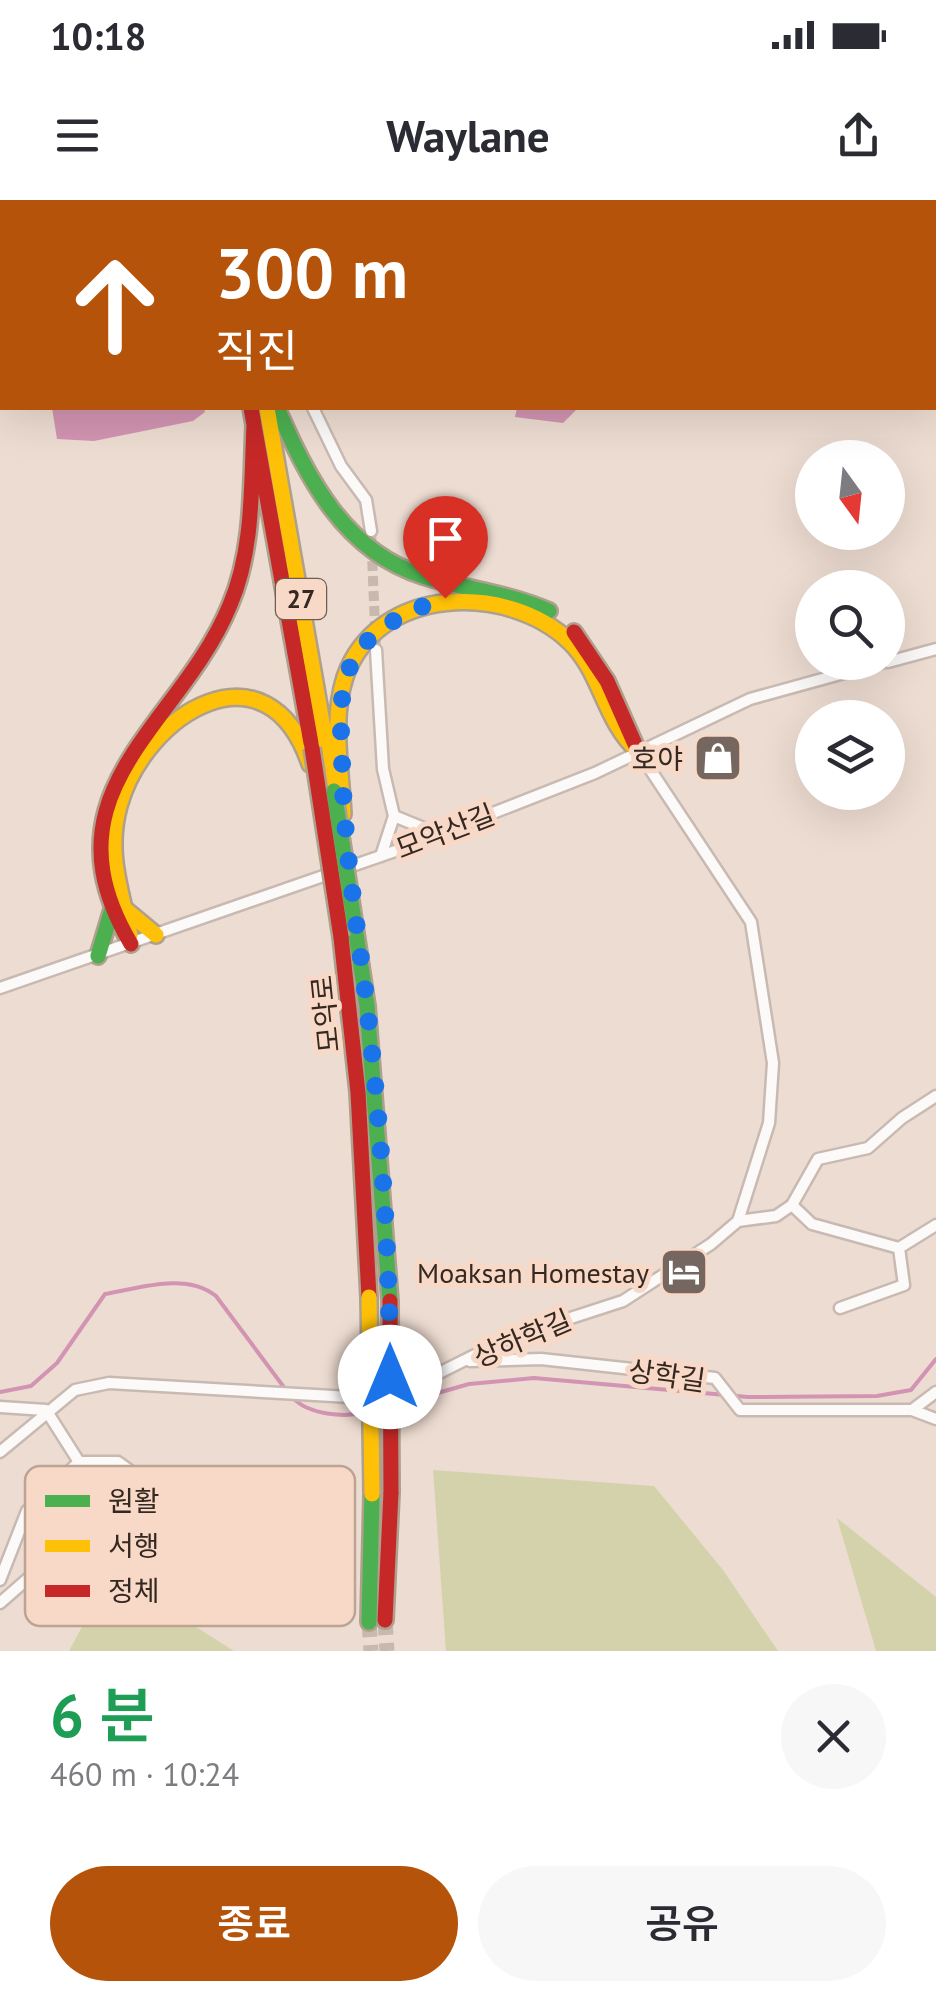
<!DOCTYPE html>
<html lang="ko">
<head>
<meta charset="utf-8">
<style>
  :root { --surface:#fff; --page:#f7f7f7; --text:#2b2b33; --muted:#7c7c81; --accent:#b45309 }
  body { margin:0; font-family:"PT Sans","Noto Sans KR",sans-serif; background:var(--page); color:var(--text); height:100vh; display:flex; flex-direction:column; font-size:38px; white-space:nowrap }
  * { box-sizing:border-box; margin:0 }
  p { font-size:32px; color:var(--muted) }
  .icon { flex:none; width:55px; height:55px; fill:none; stroke:currentColor; stroke-width:2; stroke-linecap:round; stroke-linejoin:round }
  .map { position:relative; height:1451px; overflow:hidden }
  .drawer { display:flex; flex-direction:column; background:var(--surface); flex:1 }
  .drawer>* { flex:none }
  .hud { position:absolute; left:0px; top:0px; width:938px; height:210px; box-shadow:0 10px 40px #0002; background:#b45309; color:#fff; overflow:hidden }
  .needle { width:65px; rotate:165deg }
  .fabs { position:absolute; left:795px; top:240px; display:grid; gap:20px }
  .fabs a { display:grid; place-items:center; width:110px; height:110px; border-radius:50%; background:var(--surface); box-shadow:0 10px 40px #0002; font-size:50px }
  .pin { position:absolute; display:grid; place-items:center; width:85px; height:85px; color:#fff; margin:-102px -42px; border-radius:50% 50% 50% 0; rotate:-45deg; box-shadow:0 0 10px #0007 }
  .pin .icon { rotate:45deg }
  .me { position:absolute; width:110px; margin:-55px; rotate:0deg; stroke-linejoin:round; filter:drop-shadow(0 0 8px #0008) }
  .turn { display:flex; align-items:center; gap:35px; height:210px; padding:0 50px; font-size:45px }
  .turn .icon { width:130px; height:130px; stroke-width:2.5 }
  .turn b { display:block; font-size:70px; line-height:85px }
  .round { display:grid; place-items:center; flex:none; width:105px; height:105px; border-radius:52px; background:var(--page) }
  .overview { display:flex; align-items:center; justify-content:space-between; height:170px; padding:0 50px }
  h1 { font-size:60px; font-weight:600; line-height:75px; color:#1e9e55 }
  .button { display:flex; gap:20px; margin-top:auto; padding:20px 50px }
  .button a { flex:1; height:115px; border-radius:60px; background:var(--accent); color:#fff; font-size:40px; font-weight:600; line-height:115px; text-align:center }
  .button a+a { background:var(--page); color:var(--text) }
  .status { display:flex; justify-content:space-between; align-items:center; height:70px; padding:0 50px; background:var(--surface); direction:ltr }
  .status svg { height:28px; fill:currentColor }
  header { display:flex; justify-content:space-between; align-items:center; height:130px; padding:0 50px; background:var(--surface); font-size:45px; font-weight:600 }
  .map>svg:first-child { display:block }
  .green { fill:#d4d2ab }
  .water { fill:#d294b2 }
  .lines { fill:none; stroke-linecap:round; stroke-linejoin:round }
  .stream { stroke:#d294b2; stroke-width:4 }
  .street-tunnel { stroke:#c8b8ae; stroke-width:10; stroke-dasharray:10 5; stroke-linecap:butt }
  .primary-tunnel { stroke:#c8b8ae; stroke-width:15; stroke-dasharray:15 8; stroke-linecap:butt }
  .street-casing { stroke:#c8bab2; stroke-width:15 }
  .fast-casing { stroke:#aea08d; stroke-width:20 }
  .slow-casing { stroke:#aea08d; stroke-width:20 }
  .jam-casing { stroke:#aea08d; stroke-width:20 }
  .street { stroke:#fcfaf8; stroke-width:10 }
  .fast { stroke:#4caf50; stroke-width:15 }
  .slow { stroke:#ffc107; stroke-width:15 }
  .jam { stroke:#c62828; stroke-width:15 }
  .fast-bridge-casing { stroke:#aea08d; stroke-width:20; stroke-linecap:butt }
  .slow-bridge-casing { stroke:#aea08d; stroke-width:20; stroke-linecap:butt }
  .jam-bridge-casing { stroke:#aea08d; stroke-width:20; stroke-linecap:butt }
  .fast-bridge { stroke:#4caf50; stroke-width:15 }
  .slow-bridge { stroke:#ffc107; stroke-width:15 }
  .jam-bridge { stroke:#c62828; stroke-width:15 }
  .route { stroke:#1a73e8; stroke-width:18; stroke-dasharray:0 32.4 }
  .labels { text-anchor:middle; dominant-baseline:central; stroke-width:10; stroke-linejoin:round; paint-order:stroke }
  .shield { fill:#f8d8c6; stroke:#6f5d52; stroke-width:2.5 }
  .shield-label { font-size:25px; font-weight:bold; fill:#342821 }
  .poi-label { font-size:28px; fill:#342821; stroke:#f8d8c6; text-anchor:end }
  .street-label { font-size:28px; fill:#342821; stroke:#f8d8c6 }
  .key { fill:#f8d8c6; stroke:#bda394; stroke-width:2.5 }
  .key-label { font-size:28px; fill:#342821 }
</style>
</head>
<body>
<div class="status"><b>10:18</b><svg viewBox="0 0 49 12"><path d="M0 12V9h3v3zM5 12V6h3v6zM10 12V3h3v9zM15 12V0h3v12zM26 1h20v11H26zM47 4h2v5h-2z"/></svg></div>
<header><svg class="icon" aria-label="menu" viewBox="0 0 24 24"><path d="M4 6h16M4 12h16M4 18h16"/></svg>Waylane<svg class="icon" aria-label="share" viewBox="0 0 24 24"><path d="M12 15V3M7 8l5-5 5 5M5 13v7h14v-7"/></svg></header>
<div class="map">
<svg width="936" height="1451" viewBox="0 0 936 1451">
  <rect width="100%" height="100%" fill="#eddcd1"/>
  <path class="green" d="M 433,1270 L 654,1286 L 723,1370 L 778,1451 L 446,1451 Z
    M 837,1318 L 936,1397 L 936,1451 L 876,1451 Z
    M 111,1373 L 234,1451 L 69,1451 Z"/>
  <path class="water" d="M 52,208 L 204,208 L 205,212 L 193,221 L 94,241 L 57,239 Z
    M 517,208 L 578,208 L 563,223 L 515,217 Z"/>
  <g class="lines">
    <path class="stream" d="M 0,1192 L 31,1186 L 57,1163 L 105,1094 C 140,1088 186,1072 216,1096 L 286,1190
      M 292,1197 C 308,1215 345,1218 367,1212
      M 396,1205 L 469,1184 L 534,1178 L 748,1197 L 877,1196 L 911,1190 L 936,1159"/>
    <path class="street-tunnel" d="M 371,331 L 376,450"/>
    <path class="primary-tunnel" d="M 385,1420 L 387,1451
      M 369,1422 L 371,1451"/>
    <g class="street-casing">
      <path id="street" d="M 268,0 L 269,2
        M 488,0 L 490,2
        M 313,208 L 341,266 L 366,300 L 371,331
        M 376,450 L 383,569 L 394,616 L 381,656
        M 888,462 L 936,449
        M 638,551 L 751,722 L 773,863 L 769,923 L 738,1021
        M 394,616 L 438,634
        M 0,788 L 401,649 L 595,573 L 750,499 L 884,462
        M 792,1005 L 812,1024 L 899,1048 L 936,1025
        M 840,1108 L 904,1085 L 899,1048
        M 470,1161 L 541,1159 L 715,1178 L 740,1210 L 912,1210 L 936,1192
        M 0,1207 L 46,1210 L 79,1262 L 118,1262 L 129,1270 L 125,1294 L 0,1403
        M 912,1210 L 936,1219
        M 0,1252 L 75,1190 L 109,1183 L 350,1197 L 429,1178 L 509,1138 L 623,1101 L 711,1044 L 738,1021 L 776,1016 L 792,1005 L 818,959 L 868,948 L 902,918 L 936,896
        M 0,1380 L 27,1311 L 79,1262"/>
    </g>
    <g class="fast-casing">
      <path id="fast" d="M 277,208 C 308,279 344,351 423,376 C 465,389 508,393 549,411
        M 355,727 L 367,806 L 390,1101
        M 98,756 L 113,706
        M 369,1422 L 372,1294"/>
    </g>
    <g class="slow-casing">
      <path id="slow" d="M 214,0 L 214,2
        M 267,208 L 334,591
        M 343,614 C 341,570 331,520 345,477 C 377,385 508,382 570,442 C 602,473 604,521 638,551
        M 126,710 L 156,735
        M 130,735 C 121,690 106,653 119,606 C 145,513 267,438 310,564"/>
    </g>
    <g class="jam-casing">
      <path id="jam" d="M 231,0 L 231,2
        M 251,208 L 311,543
        M 574,432 L 607,481 L 638,551
        M 341,737 L 358,892 L 369,1097
        M 131,744 C 40,590 180,527 230,405 C 254,349 251,285 254,225
        M 385,1420 L 391,1292"/>
    </g>
    <use href="#street" class="street"/>
    <use href="#fast" class="fast"/>
    <use href="#slow" class="slow"/>
    <use href="#jam" class="jam"/>
    <g class="fast-bridge-casing">
      <path id="fast-bridge" d="M 334,591 L 355,727"/>
    </g>
    <g class="slow-bridge-casing">
      <path id="slow-bridge" d="M 369,1097 L 372,1294"/>
    </g>
    <g class="jam-bridge-casing">
      <path id="jam-bridge" d="M 312,548 L 341,737
        M 390,1101 L 391,1292"/>
    </g>
    <use href="#fast-bridge" class="fast-bridge"/>
    <use href="#slow-bridge" class="slow-bridge"/>
    <use href="#jam-bridge" class="jam-bridge"/>
  </g>
  <g class="lines">
    <path class="route" d="M 390,1177 C 390,1054 381,929 367,806 C 357,722 343,642 342,557 C 341,528 338,495 350,467 C 365,430 410,410 445,398"/>
  </g>
  <defs>
    <g id="shop-square" transform="scale(2.5)"><rect x="-9" y="-9" width="18" height="18" rx="4" fill="#75675f" stroke="#f8d8c6"/><path d="M-5-2.5h2.3a2.7 3.5 0 0 1 5.4 0H5L5.5 6h-11ZM-1.5-2.5h3a1.5 2.3 0 0 0-3 0Z" fill="#fff"/></g>
    <g id="hotel-square" transform="scale(2.5)"><rect x="-9" y="-9" width="18" height="18" rx="4" fill="#75675f" stroke="#f8d8c6"/><path d="M-6-4.5h1.5V1H6V5H4.5V3h-9V5H-6ZM-4 0a1.8 1.8 0 1 1 3.6 0ZM.5 0V-2.5h3Q6-2.5 6 0Z" fill="#fff"/></g>
  </defs>
  <g fill-rule="evenodd">
    <use href="#shop-square" x="718" y="558"/>
    <use href="#hotel-square" x="684" y="1072"/>
  </g>
  <g class="labels">
    <rect class="shield" x="276" y="379" width="50" height="40" rx="8"/>
    <g class="shield-label">
      <text x="301" y="399">27</text>
    </g>
    <g class="poi-label">
      <text x="683" y="558">호야</text>
      <text x="649" y="1072">Moaksan Homestay</text>
    </g>
    <g class="street-label">
      <text transform="translate(445 631) rotate(-21)">모악산길</text>
      <text transform="translate(325 814) rotate(-96)">모악로</text>
      <text transform="translate(522 1138) rotate(-23)">상하학길</text>
      <text transform="translate(667 1175) rotate(8)">상학길</text>
    </g>
  </g>
  <rect x="25" y="1266" width="330" height="160" rx="15" class="key"/>
  <rect x="45" y="1295" width="45" height="12" fill="#4caf50"/>
  <rect x="45" y="1340" width="45" height="12" fill="#ffc107"/>
  <rect x="45" y="1385" width="45" height="12" fill="#c62828"/>
  <g class="key-label">
    <text x="108" y="1311">원활</text>
    <text x="108" y="1356">서행</text>
    <text x="108" y="1401">정체</text>
  </g>
</svg>
<div class="fabs">
<a><svg class="needle" viewBox="-14 -14 28 28"><path d="M0-13l5 13h-10z" fill="#e53935"/><path d="M0 13l5-13h-10z" fill="#7c7c81"/></svg></a>
<a><svg class="icon" aria-label="search" viewBox="0 0 24 24"><circle cx="10" cy="10" r="6"/><path d="M15 15l6 6"/></svg></a>
<a><svg class="icon" aria-label="layers" viewBox="0 0 24 24"><path d="M12 4l9 5-9 5-9-5zM3 14l9 5 9-5"/></svg></a>
</div>
<div class="pin" style="left:445px;top:398px;background:#d93025"><svg class="icon" aria-label="arrive" viewBox="0 0 24 24"><path d="M6 21V4h12l-3 4 3 4H6"/></svg></div>
<svg class="me" style="left:390px;top:1177px" viewBox="-20 -20 40 40"><circle r="19" fill="#fff"/><path d="M0-13L10 11 0 6-10 11z" fill="#1a73e8"/></svg>
<div class="hud">
<div class="turn"><svg class="icon" aria-label="ahead" viewBox="0 0 24 24"><path d="M12 20V5M6 11l6-6 6 6"/></svg><div><b>300 m</b>직진</div></div>
</div>
</div>
<section class="drawer">
<div class="overview"><div><h1>6 분</h1><p>460 m · 10:24</p></div><a class="round"><svg class="icon" aria-label="close" viewBox="0 0 24 24"><path d="M6 6l12 12M18 6L6 18"/></svg></a></div>
<div class="button"><a>종료</a><a>공유</a></div>
</section>
</body>
</html>
